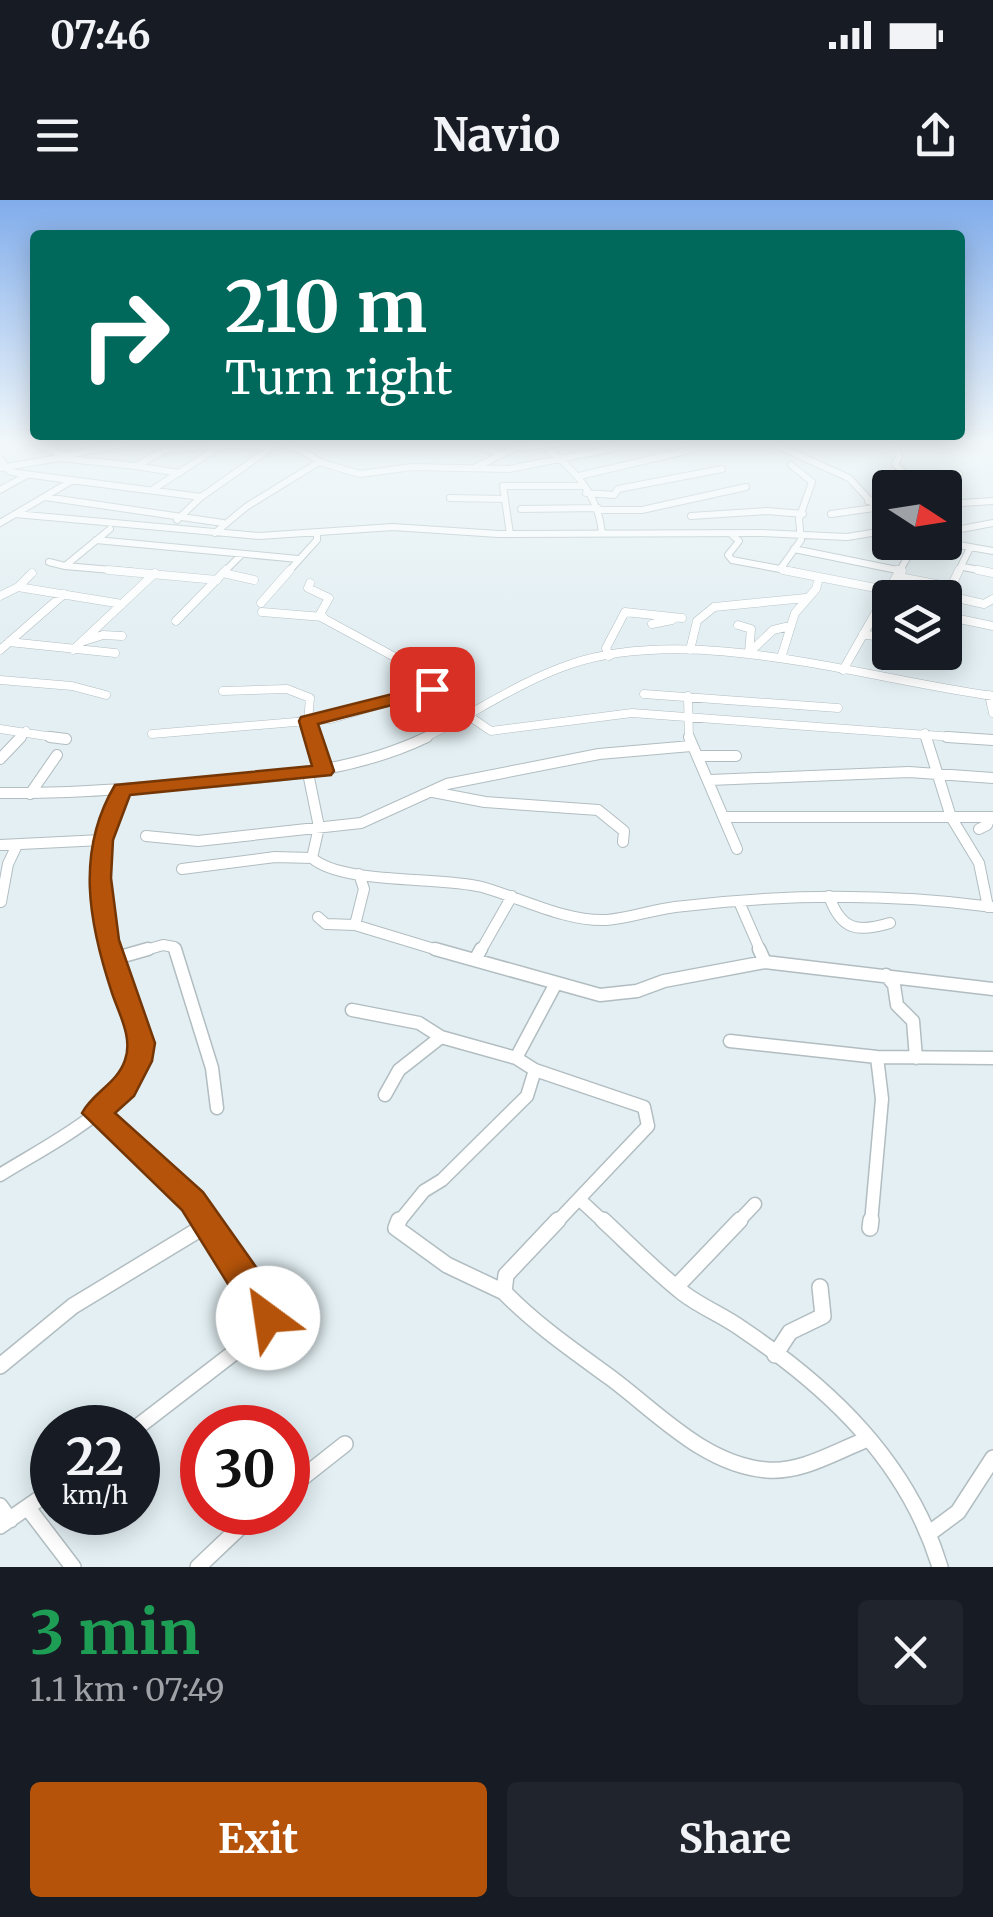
<!DOCTYPE html>
<html lang="en">
<head>
<meta charset="utf-8">
<style>
  :root { --surface:#171b24; --page:#20242c; --text:#f1f3f6; --muted:#9ea1a6; --accent:#b45309 }
  body { margin:0; font-family:Merriweather,serif; background:var(--page); color:var(--text); height:100vh; display:flex; flex-direction:column; font-size:38px; white-space:nowrap }
  * { box-sizing:border-box; margin:0 }
  p { font-size:32px; color:var(--muted) }
  .icon { flex:none; width:55px; height:55px; fill:none; stroke:currentColor; stroke-width:2; stroke-linecap:round; stroke-linejoin:round }
  .map { position:relative; height:1367px; overflow:hidden }
  .drawer { display:flex; flex-direction:column; background:var(--surface); flex:1 }
  .drawer>* { flex:none }
  .banner { position:absolute; left:30px; top:30px; width:935px; height:210px; border-radius:10px; box-shadow:0 5px 25px #0003; background:#00695c; color:#fff; overflow:hidden }
  .needle { width:65px; rotate:102deg }
  .controls { position:absolute; left:872px; top:270px; display:grid; gap:20px }
  .controls a { display:grid; place-items:center; width:90px; height:90px; border-radius:10px; background:var(--surface); box-shadow:0 5px 25px #0003; font-size:50px }
  .speed { position:absolute; left:30px; top:1205px; display:flex; gap:20px; font-size:50px; font-weight:700; text-align:center }
  .speed>* { display:grid; place-content:center; width:130px; height:130px; border-radius:50%; background:var(--surface); box-shadow:0 5px 25px #0003; line-height:1 }
  .speed small { font-size:25px; font-weight:400 }
  .speed .limit { border:15px solid #d22; background:#fff; color:#111 }
  .pin { position:absolute; display:grid; place-items:center; width:85px; height:85px; color:#fff; margin:-42px; border-radius:20px; box-shadow:0 5px 15px #0006 }
  .me { position:absolute; width:110px; margin:-55px; rotate:329deg; stroke-linejoin:round; filter:drop-shadow(0 0 8px #0008) }
  .turn { display:flex; align-items:center; gap:35px; height:210px; padding:0 30px; font-size:45px }
  .turn .icon { width:130px; height:130px; stroke-width:2.5 }
  .turn b { display:block; font-size:70px; line-height:85px }
  .round { display:grid; place-items:center; flex:none; width:105px; height:105px; border-radius:10px; background:var(--page) }
  .summary { display:flex; align-items:center; justify-content:space-between; height:170px; padding:0 30px }
  h1 { font-size:60px; font-weight:700; line-height:75px; color:#1e9e55 }
  .action { display:flex; gap:20px; margin-top:auto; padding:20px 30px }
  .action a { flex:1; height:115px; border-radius:10px; background:var(--accent); color:#fff; font-size:40px; font-weight:700; line-height:115px; text-align:center }
  .action a+a { background:var(--page); color:var(--text) }
  .status { display:flex; justify-content:space-between; align-items:center; height:70px; padding:0 50px; background:var(--surface); direction:ltr }
  .status svg { height:28px; fill:currentColor }
  header { display:flex; justify-content:space-between; align-items:center; height:130px; padding:0 30px; background:var(--surface); font-size:45px; font-weight:700 }
  .map>svg:first-child { display:block }
  .lines { fill:none; stroke-linecap:round; stroke-linejoin:round }
  .minor-far4-casing { stroke:#b1bdc0; stroke-width:8 }
  .minor-far3-casing { stroke:#b1bdc0; stroke-width:9 }
  .minor-far2-casing { stroke:#b1bdc0; stroke-width:12 }
  .minor-far1-casing { stroke:#b1bdc0; stroke-width:15 }
  .minor-casing { stroke:#b1bdc0; stroke-width:18 }
  .minor-far4 { stroke:#fff; stroke-width:6 }
  .minor-far3 { stroke:#fff; stroke-width:8 }
  .minor-far2 { stroke:#fff; stroke-width:10 }
  .minor-far1 { stroke:#fff; stroke-width:12 }
  .minor { stroke:#fff; stroke-width:15 }
  .route { fill:#b45309; stroke:#753606; stroke-width:2.5 }
</style>
</head>
<body>
<div class="status"><b>07:46</b><svg viewBox="0 0 49 12"><path d="M0 12V9h3v3zM5 12V6h3v6zM10 12V3h3v9zM15 12V0h3v12zM26 1h20v11H26zM47 4h2v5h-2z"/></svg></div>
<header><svg class="icon" aria-label="menu" viewBox="0 0 24 24"><path d="M4 6h16M4 12h16M4 18h16"/></svg>Navio<svg class="icon" aria-label="share" viewBox="0 0 24 24"><path d="M12 15V3M7 8l5-5 5 5M5 13v7h14v-7"/></svg></header>
<div class="map">
<svg width="993" height="1367" viewBox="0 0 993 1367">
  <rect width="100%" height="100%" fill="#e3eff3"/>
  <g class="lines">
    <g class="minor-far4-casing">
      <path id="minor-far4" d="M 29,241 L 65,256
        M 767,241 L 849,278 L 890,322
        M 858,241 L 896,244
        M 895,241 L 899,257 L 895,264 L 919,288
        M 278,243 L 295,247 L 321,262
        M 541,243 C 572,268 598,292 602,333
        M 484,248 L 501,254
        M 68,255 L 135,241
        M 0,259 L 9,271 L 17,273 L 201,297
        M 136,266 L 179,273
        M 0,268 L 59,258 L 136,266 L 165,250 L 222,245
        M 474,268 L 515,248 L 578,241
        M 579,276 L 694,249
        M 916,284 L 946,283 L 959,274
        M 0,290 L 27,275
        M 152,290 L 222,245 L 271,246
        M 586,293 L 614,295 L 618,289 L 722,269
        M 45,297 L 223,323
        M 450,298 L 505,299
        M 868,301 L 890,299
        M 945,304 L 993,301
        M 521,309 L 598,308
        M 600,310 L 642,310 L 746,287
        M 945,312 L 951,315
        M 15,314 L 259,336 L 393,327 L 498,334 L 762,333 L 847,337 L 890,330
        M 831,314 L 874,308
        M 691,316 L 767,311 L 803,314
        M 177,320 L 201,297 L 281,241
        M 0,323 L 73,280
        M 110,329 L 65,366 L 135,372
        M 945,332 L 993,323
        M 215,333 L 246,307 L 319,262 L 360,274 L 412,267 L 509,269 L 610,249 L 626,241
        M 510,334 L 503,286 L 582,286
        M 732,335 L 739,341 L 728,355 L 732,360 L 796,372
        M 96,340 L 298,359
        M 942,342 L 993,351
        M 794,349 L 902,371
        M 49,362 L 65,366
        M 963,367 L 990,372
        M 781,368 L 801,340 L 799,319 L 812,282 L 791,265
        M 224,372 L 241,355
        M 288,372 L 317,340 L 317,333
        M 899,372 L 913,348 L 911,342
        M 958,372 L 970,348"/>
    </g>
    <g class="minor-far3-casing">
      <path id="minor-far3" d="M 108,370 L 217,380
        M 783,370 L 891,391
        M 897,370 L 902,371
        M 978,370 L 993,373
        M 223,373 L 254,380
        M 899,377 L 952,387
        M 310,383 L 308,388 L 329,398 L 319,416 L 402,461 L 441,497 L 491,531 L 632,513 L 981,539
        M 18,387 L 122,404
        M 0,396 L 18,387 L 32,373
        M 948,396 L 984,404 L 993,399
        M 945,400 L 959,370
        M 261,403 L 290,370
        M 262,412 L 323,417
        M 945,416 L 993,426
        M 176,421 L 226,370
        M 652,424 L 672,420
        M 738,425 L 751,429 L 749,452
        M 863,434 L 890,439
        M 84,441 L 103,435 L 122,436
        M 9,442 L 115,453
        M 0,450 L 64,394
        M 73,450 L 155,373
        M 690,450 L 697,421 L 714,407 L 806,398
        M 940,452 L 949,456
        M 748,454 L 773,430 L 790,426
        M 609,456 L 606,448 L 625,412 L 682,418
        M 781,458 L 795,413 L 816,389 L 819,377
        M 843,470 L 900,370
        M 0,480 L 72,486 L 106,495
        M 223,491 L 287,489 L 310,498 L 308,521 L 314,539
        M 644,494 L 838,508
        M 989,495 L 993,513
        M 688,496 L 689,539
        M 0,529 L 66,539
        M 925,533 L 927,539
        M 152,534 L 331,519 L 433,489
        M 18,539 L 26,531
        M 422,539 C 472,515 518,482 571,464 C 694,423 867,479 993,496"/>
    </g>
    <g class="minor-far2-casing">
      <path id="minor-far2" d="M 50,537 L 66,539
        M 313,537 L 324,571
        M 689,537 L 737,649
        M 926,537 L 951,617 L 979,663 L 988,707
        M 947,537 L 993,540
        M 697,556 L 736,556
        M 0,559 L 21,537
        M 308,573 L 319,627 L 312,658 C 343,685 440,676 482,687 C 521,698 566,722 607,720 C 630,718 652,710 675,707 C 780,694 887,693 993,707
        M 710,580 L 909,572 L 993,578
        M 433,592 L 485,602 L 598,610 L 624,631 L 623,642
        M 0,593 C 67,594 134,588 201,583 C 281,576 354,572 427,537
        M 30,594 L 57,555
        M 726,617 L 993,617
        M 979,629 L 987,625 L 990,617
        M 146,636 L 198,641 L 361,623 L 447,584 L 599,554 L 691,546
        M 102,640 L 122,589
        M 0,645 L 102,640 L 104,724 L 109,752
        M 182,669 L 275,657 L 312,658
        M 829,696 C 841,730 857,733 890,723
        M 1,702 L 8,664 L 17,645
        M 740,704 L 761,752
        M 318,717 L 326,724 L 355,725 L 444,752
        M 355,725 L 364,689 L 359,674
        M 139,752 L 163,745 L 174,747 L 175,752
        M 480,752 L 512,696"/>
    </g>
    <g class="minor-far1-casing">
      <path id="minor-far1" d="M 175,749 L 212,868 L 217,908
        M 435,749 L 600,795 L 637,791 L 664,781 L 765,762 L 993,789
        M 759,749 L 765,762
        M 113,759 L 148,749
        M 475,760 L 481,749
        M 886,775 L 894,785 L 897,805 L 913,821 L 916,858
        M 352,810 L 419,823 L 441,837 L 516,858 L 535,870 L 644,907 L 648,926 L 556,1023
        M 730,841 L 877,857 L 993,858
        M 516,858 L 555,785
        M 385,895 L 399,870 L 441,837
        M 96,913 L 192,1001 L 207,1023
        M 0,975 C 40,949 146,899 142,844 C 140,820 116,774 109,749
        M 579,999 L 605,1023
        M 398,1023 L 424,991 L 442,980 L 527,896 L 535,870
        M 737,1023 L 755,1004
        M 871,1023 L 882,899 L 877,857"/>
    </g>
    <g class="minor-casing">
      <path id="minor" d="M 399,1020 L 396,1028 L 447,1065 L 504,1092
        M 558,1020 L 506,1075 L 504,1092 C 536,1125 574,1151 611,1178 C 658,1213 705,1265 767,1270 C 802,1273 836,1251 868,1239
        M 603,1020 C 629,1044 655,1071 683,1093 C 701,1107 723,1115 742,1129 C 831,1189 908,1262 940,1367
        M 870,1028 L 871,1020
        M 677,1086 L 740,1020
        M 775,1155 L 790,1132 L 823,1116 L 820,1087
        M 0,1166 L 73,1106 L 208,1024
        M 136,1228 L 262,1131 L 268,1112 L 205,1020
        M 288,1289 L 345,1244
        M 0,1306 L 10,1320
        M 28,1308 L 73,1367
        M 0,1326 L 52,1290
        M 931,1332 L 958,1312 L 993,1258
        M 198,1367 L 256,1312"/>
    </g>
    <use href="#minor-far4" class="minor-far4"/>
    <use href="#minor-far3" class="minor-far3"/>
    <use href="#minor-far2" class="minor-far2"/>
    <use href="#minor-far1" class="minor-far1"/>
    <use href="#minor" class="minor"/>
  </g>
  <linearGradient id="sky" x2="0" y2="1"><stop stop-color="#81adeb"/><stop offset="0.56" stop-color="#f2f8fa"/><stop offset="1" stop-color="#f2f8fa" stop-opacity="0"/></linearGradient>
  <rect width="993" height="432" fill="url(#sky)"/>
  <path class="route" d="M 432,484 L 441,489 L 439,493 L 318,524 L 334,571 L 331,575 L 130,595 L 113,640 L 111,678 L 119,740 L 155,843 L 152,861 L 134,896 L 115,913 L 203,992 L 280,1101 L 285,1118 L 280,1129 L 268,1134 L 256,1129 L 182,1010 L 82,913 C 93,892 117,884 125,860 C 133,838 119,814 112,793 C 89,724 75,652 115,585 L 312,566 L 299,521 L 301,517 Z"/>
</svg>
<div class="controls">
<a><svg class="needle" viewBox="-14 -14 28 28"><path d="M0-13l5 13h-10z" fill="#e53935"/><path d="M0 13l5-13h-10z" fill="#9ea1a6"/></svg></a>
<a><svg class="icon" aria-label="layers" viewBox="0 0 24 24"><path d="M12 4l9 5-9 5-9-5zM3 14l9 5 9-5"/></svg></a>
</div>
<div class="speed"><div>22<small>km/h</small></div><div class="limit">30</div></div>
<div class="pin" style="left:432px;top:489px;background:#d93025"><svg class="icon" aria-label="arrive" viewBox="0 0 24 24"><path d="M6 21V4h12l-3 4 3 4H6"/></svg></div>
<svg class="me" style="left:268px;top:1118px" viewBox="-20 -20 40 40"><circle r="19" fill="#fff"/><path d="M0-13L10 11 0 6-10 11z" fill="#b45309"/></svg>
<div class="banner">
<div class="turn"><svg class="icon" aria-label="right" viewBox="0 0 24 24"><path d="M7 20v-9h11M14 6l5 5-5 5"/></svg><div><b>210 m</b>Turn right</div></div>
</div>
</div>
<section class="drawer">
<div class="summary"><div><h1>3 min</h1><p>1.1 km · 07:49</p></div><a class="round"><svg class="icon" aria-label="close" viewBox="0 0 24 24"><path d="M6 6l12 12M18 6L6 18"/></svg></a></div>
<div class="action"><a>Exit</a><a>Share</a></div>
</section>
</body>
</html>
